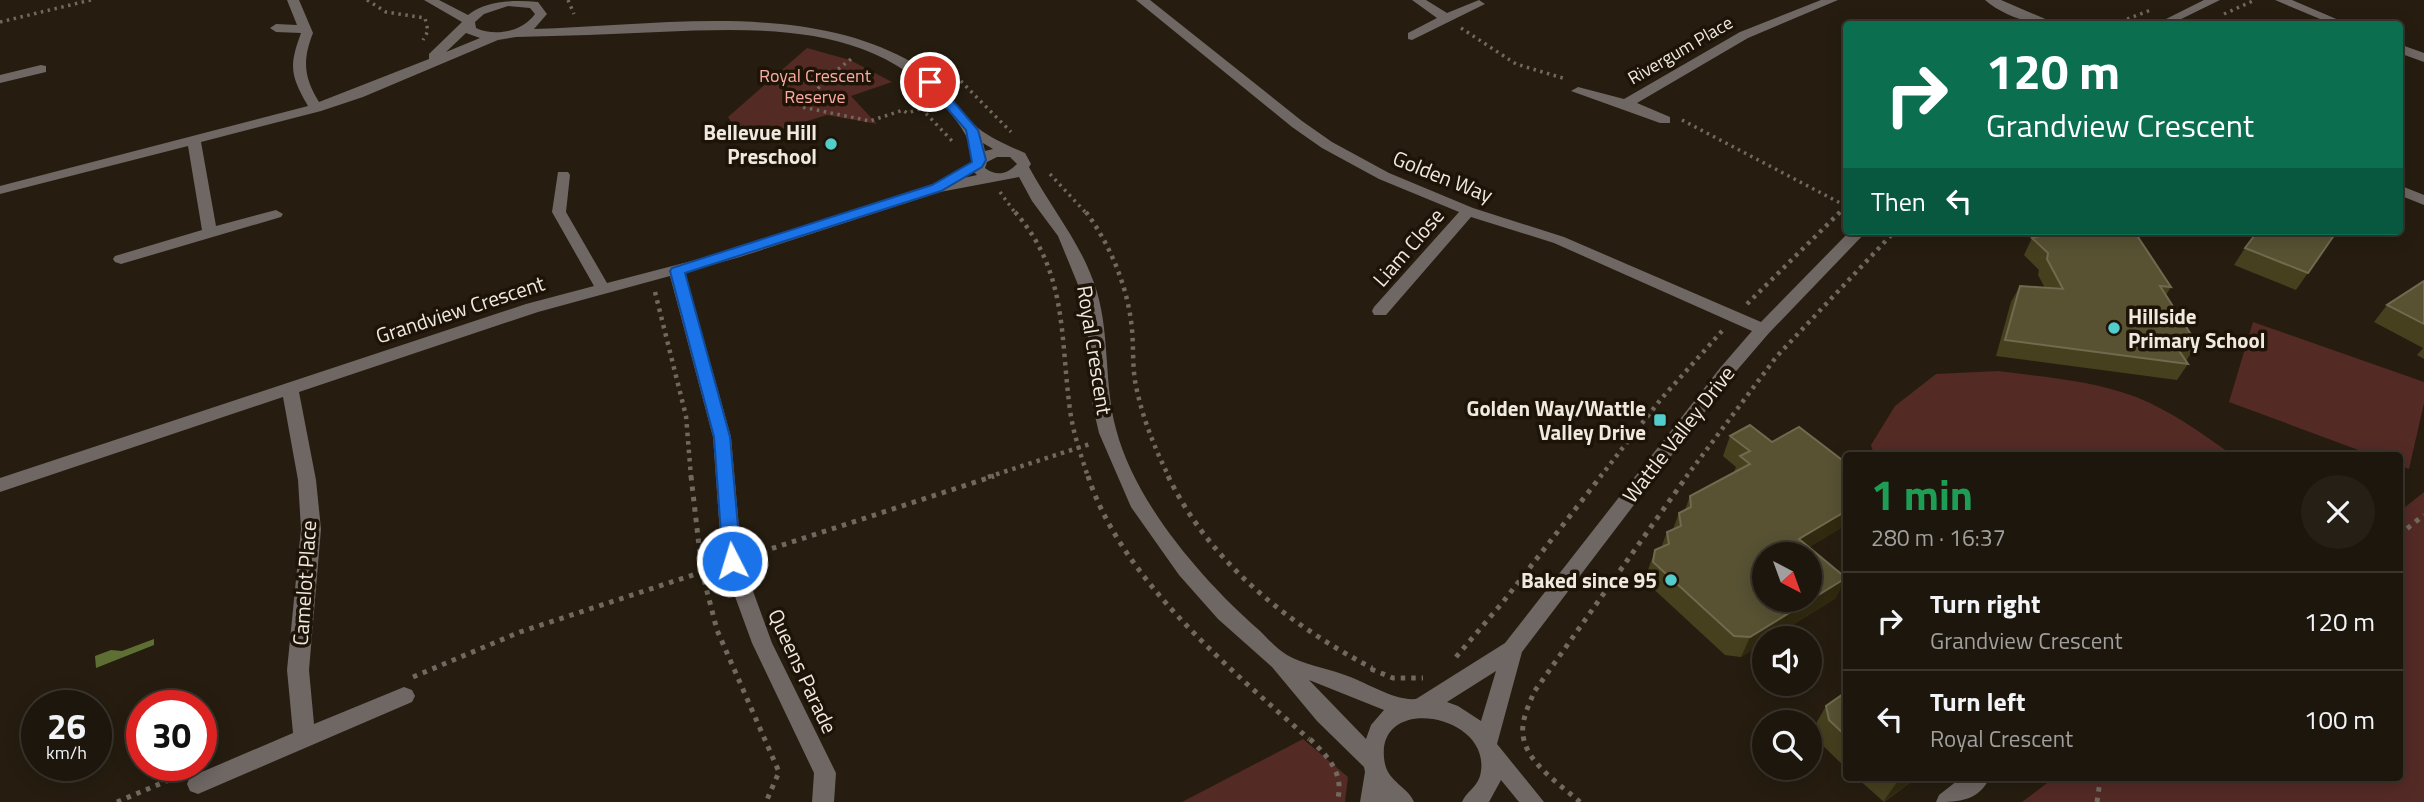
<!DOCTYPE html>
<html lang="en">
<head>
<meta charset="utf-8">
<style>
  :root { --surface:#1c160c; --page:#251f15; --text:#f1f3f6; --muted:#a09f9d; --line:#3a352d }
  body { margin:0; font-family:"Titillium Web",sans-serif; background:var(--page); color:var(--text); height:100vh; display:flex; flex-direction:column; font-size:26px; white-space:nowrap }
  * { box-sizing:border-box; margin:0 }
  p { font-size:23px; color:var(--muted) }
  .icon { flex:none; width:38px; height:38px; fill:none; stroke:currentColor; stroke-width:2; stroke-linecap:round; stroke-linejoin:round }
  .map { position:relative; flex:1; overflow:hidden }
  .sheet { position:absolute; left:1843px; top:452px; width:560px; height:329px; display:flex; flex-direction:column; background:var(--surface); border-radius:7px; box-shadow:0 4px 18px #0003,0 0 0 2px var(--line) }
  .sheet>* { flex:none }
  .banner { position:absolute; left:1843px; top:21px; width:560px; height:214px; border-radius:7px; box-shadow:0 4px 18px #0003,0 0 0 2px var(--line); background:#0b6e4f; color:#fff; overflow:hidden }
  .needle { width:46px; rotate:139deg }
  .controls { position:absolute; left:1752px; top:542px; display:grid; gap:14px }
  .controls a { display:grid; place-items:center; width:70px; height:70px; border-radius:50%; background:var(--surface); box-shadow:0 4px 18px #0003,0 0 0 2px var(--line); font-size:35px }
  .speed { position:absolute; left:21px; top:690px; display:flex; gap:14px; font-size:35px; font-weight:700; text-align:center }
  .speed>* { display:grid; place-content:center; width:91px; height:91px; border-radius:50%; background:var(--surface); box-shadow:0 4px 18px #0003,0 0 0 2px var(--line); line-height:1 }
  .speed small { font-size:18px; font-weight:400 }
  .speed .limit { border:10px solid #d22; background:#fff; color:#111 }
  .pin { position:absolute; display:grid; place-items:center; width:60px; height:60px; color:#fff; margin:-30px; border:4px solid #fff; border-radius:50%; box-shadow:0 2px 7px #0007 }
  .me { position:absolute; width:77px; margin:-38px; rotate:355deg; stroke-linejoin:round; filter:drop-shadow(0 0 5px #0008) }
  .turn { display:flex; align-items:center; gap:24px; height:147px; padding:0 28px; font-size:32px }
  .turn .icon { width:91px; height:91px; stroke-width:2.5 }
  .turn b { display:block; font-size:49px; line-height:60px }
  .then { display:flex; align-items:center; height:66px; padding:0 28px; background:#0003; gap:14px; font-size:26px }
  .round { display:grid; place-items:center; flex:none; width:74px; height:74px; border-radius:37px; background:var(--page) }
  .overview { display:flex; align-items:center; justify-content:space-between; height:119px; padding:0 28px }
  h1 { font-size:42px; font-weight:700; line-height:52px; color:#1e9e55 }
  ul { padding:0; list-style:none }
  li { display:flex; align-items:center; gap:21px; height:98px; padding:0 28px; border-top:2px solid var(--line) }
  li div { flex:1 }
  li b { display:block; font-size:26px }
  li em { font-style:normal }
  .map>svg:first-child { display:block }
  .green { fill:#542a25 }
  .water { fill:#5e6f33 }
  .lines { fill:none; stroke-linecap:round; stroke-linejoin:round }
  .path-far2 { stroke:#71695e; stroke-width:3.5; stroke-dasharray:2.5 4.5; stroke-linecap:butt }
  .path-far1 { stroke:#71695e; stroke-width:4.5; stroke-dasharray:3.5 5; stroke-linecap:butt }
  .path { stroke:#71695e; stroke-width:5; stroke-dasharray:4.5 6; stroke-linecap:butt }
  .minor { fill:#6f6763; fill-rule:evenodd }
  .wall { fill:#46401f }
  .shaded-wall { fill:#312a10 }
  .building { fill:#585233; stroke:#706a4e; stroke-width:2; fill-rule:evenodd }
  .route { fill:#1a73e8; stroke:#114b97; stroke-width:2 }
  .poi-dot { fill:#53cdcb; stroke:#1d1407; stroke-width:2.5 }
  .labels { text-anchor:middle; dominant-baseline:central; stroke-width:7; stroke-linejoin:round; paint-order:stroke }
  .far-street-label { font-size:18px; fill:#efe9e0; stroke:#1d1407 }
  .far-park-label { font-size:18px; fill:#faaca2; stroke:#1d1407 }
  .poi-label { font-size:21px; font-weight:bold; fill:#efe9e0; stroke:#1d1407; text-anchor:end }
  .street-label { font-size:21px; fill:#efe9e0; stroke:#1d1407 }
</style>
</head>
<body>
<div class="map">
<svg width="2424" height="802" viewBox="0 0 2424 802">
  <rect width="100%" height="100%" fill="#261d10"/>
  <path class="green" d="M 807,48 L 850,60 L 892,82 L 851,96 L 877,124 L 827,115 L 743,141 L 728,117 Z
    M 2253,322 L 2424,382 L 2424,403 L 2409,469 L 2399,465 L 2399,455 L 2372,455 L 2229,402 Z
    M 1998,371 C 2043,377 2093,380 2136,397 C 2171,411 2202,433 2232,455 L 1874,455 L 1871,445 L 1895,406 L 1936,374 Z
    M 2424,492 L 2424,802 L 2022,802 L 2055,777 L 2399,777 L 2399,512 Z
    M 1303,739 L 1348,777 L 1345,802 L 1182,802 Z"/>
  <path class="water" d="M 154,639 L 154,645 L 96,668 L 95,656 L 111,650 L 122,651 Z"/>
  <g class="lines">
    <path class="path-far2" d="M 367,0 L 386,12 L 425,18 L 428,31 L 423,40
      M 568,0 L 574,14
      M 2224,14 L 2255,0
      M 0,22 L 91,0
      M 2071,24 L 2082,24
      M 2114,24 L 2151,10
      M 1461,28 L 1516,64 L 1566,79
      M 928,55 L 949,69 L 1011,132
      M 851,59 L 827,78 L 802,107 L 870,121 L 903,110 L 907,113 L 923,108
      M 902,88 L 954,143
      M 1682,120 L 1846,206
      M 1050,174 L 1087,214
      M 1000,192 L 1016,214
      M 1838,214 L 1846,206"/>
    <path class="path-far1" d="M 1015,212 C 1068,272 1060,337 1070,410 C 1073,433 1081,455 1088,477
      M 1086,212 C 1109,243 1126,283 1131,321 C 1134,341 1132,361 1135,381 C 1141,414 1154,447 1169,477
      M 655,292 L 686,416 L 691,477
      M 1747,304 L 1840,212
      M 988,477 L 1093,443
      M 1600,477 L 1661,399 L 1722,331
      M 1686,477 L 1777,356 L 1895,231"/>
    <path class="path" d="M 691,476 L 702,572 L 717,630 L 779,772 L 766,802
      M 1088,476 C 1121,579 1230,669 1309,739
      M 1168,476 C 1210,563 1288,624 1372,668
      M 2399,535 L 2424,515
      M 752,555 L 994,476
      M 1456,657 L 1503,602 L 1601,476
      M 1371,669 L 1393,678 L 1423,678
      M 413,677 L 520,632 L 714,568
      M 1310,739 C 1329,758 1345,774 1337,802
      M 117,802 L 176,777
      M 1580,802 C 1561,785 1526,763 1523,735 C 1521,720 1529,705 1534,692 L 1687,476
      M 2097,802 L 2100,781 L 2105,777"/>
    <path class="minor" d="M 287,0 L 299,0 L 313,33 C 302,61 304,77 319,102 L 429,59 L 429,54 L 462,22 L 424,0 L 439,0 L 468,15 C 487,0 515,0 538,2 L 547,14 L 534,29 C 652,26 798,1 906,59 C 937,76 952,107 978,128 C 992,139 1009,146 1025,153 L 1031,164 L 1029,167 C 1052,210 1083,245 1097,292 C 1110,337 1104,384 1116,429 C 1135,503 1203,581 1259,630 C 1267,638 1277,649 1287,655 C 1303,664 1325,668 1342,674 C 1365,681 1393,701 1416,699 L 1505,643 L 1720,368 L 1752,331 L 1554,243 L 1471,217 L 1386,315 L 1374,315 L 1372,311 L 1374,307 L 1459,212 L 1379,179 L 1322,148 L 1292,127 L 1136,0 L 1150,0 L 1302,121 L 1332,142 L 1389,173 L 1473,208 L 1564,237 L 1761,322 L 1850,231 L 1867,231 L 1769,333 L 1732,376 L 1522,652 L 1497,744 L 1544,802 L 1519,802 L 1501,780 L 1489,802 L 1462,802 C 1466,792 1477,787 1480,776 C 1496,713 1370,691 1385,764 C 1389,782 1408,787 1414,802 L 1360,802 L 1365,772 L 1364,767 L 1317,721 L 1272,667 L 1218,619 L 1179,575 L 1131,507 L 1099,433 L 1092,403 L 1087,324 L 1081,292 L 1058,236 L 1032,201 L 1019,177 L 940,192 L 740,257 L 685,272 L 731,437 L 742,561 L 772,643 L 836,773 L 834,802 L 812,802 L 814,773 L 752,643 L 722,561 L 713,437 L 670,276 L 538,312 L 299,392 L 316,480 L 321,529 L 309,670 L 314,724 L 404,687 L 412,690 L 415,696 L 412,702 L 198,794 L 190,791 L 187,784 L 190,777 L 293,733 L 287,670 L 301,529 L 298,480 L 283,397 L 0,492 L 0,478 L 526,304 L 594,286 L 552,212 L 558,172 L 568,172 L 570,175 L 566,212 L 607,283 L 730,251 L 932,185 L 977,175 L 971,169 C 976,144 961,126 946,108 C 875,22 761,28 659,32 C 612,34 564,36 516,37 L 498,40 L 363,97 L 321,111 L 201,142 L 216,226 L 276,210 L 283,214 L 281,217 L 121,264 L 115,262 L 113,259 L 115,256 L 202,230 L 188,146 L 0,194 L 0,186 L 308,106 C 290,75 289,66 301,33 L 276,32 L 270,28 L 276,24 L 297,25 ZM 508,6 L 530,8 L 535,14 C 522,32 495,37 476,28 L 475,22 L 484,14 ZM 466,33 L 480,38 L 446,52 ZM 983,143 L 993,149 L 985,151 ZM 997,157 L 1010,157 L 1017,164 C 1007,174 997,177 985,168 L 987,162 ZM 1496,671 L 1481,721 L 1458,706 L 1447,702 ZM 1309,680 L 1384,710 L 1371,725 L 1366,739 Z
      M 1412,0 L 1426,0 L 1447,13 L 1479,0 L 1485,4 L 1412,40 L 1408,39 L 1408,33 L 1437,18 Z
      M 1821,0 L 1838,0 L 1748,38 L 1637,103 L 1670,117 L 1670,123 L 1660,123 L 1571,91 L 1578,87 L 1624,99 L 1740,32 Z
      M 1985,0 L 2001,0 L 2057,24 C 2034,26 2003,16 1985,0 Z
      M 2204,0 L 2220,0 L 2171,24 L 2156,24 Z
      M 2275,0 L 2292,0 L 2348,24 L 2332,24 Z
      M 2399,44 L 2424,53 L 2424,62 L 2399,53 Z
      M 41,65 L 46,66 L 46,72 L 0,83 L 0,75 Z
      M 2399,185 L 2424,195 L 2424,205 L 2399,195 Z
      M 1962,777 L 1990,777 C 1979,801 1959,802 1936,802 L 1939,795 Z"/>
  </g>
  <path class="wall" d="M 2042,231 L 2134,231 L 2171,287 L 2166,295 L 2197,344 L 2186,361 L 2188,364 L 2177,380 L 1996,356 L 2011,302 L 2020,286 L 2045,288 L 2038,275 L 2039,270 L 2024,255 L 2032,238 L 2044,235 Z
    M 2337,231 L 2296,290 L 2234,265 L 2245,248 Z
    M 2424,281 L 2424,359 L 2417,355 L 2423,348 L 2374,322 L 2387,305 Z
    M 1730,436 L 1772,442 L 1846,463 L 1846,525 L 1809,547 L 1836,598 L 1770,639 L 1764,639 L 1764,643 L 1741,657 L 1725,655 L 1646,582 L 1648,570 L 1655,550 L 1661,548 L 1667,532 L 1673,529 L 1679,513 L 1685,510 L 1690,496 L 1734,472 L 1736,467 L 1723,456 Z
    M 1846,692 L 1846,768 L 1817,740 L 1814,727 L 1826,706 Z
    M 1856,777 L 1918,777 L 1884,802 Z"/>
  <path class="shaded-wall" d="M 1846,511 L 1846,525 L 1797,555 L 1799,539 Z
    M 1846,578 L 1836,598 L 1770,639 L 1764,639 L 1764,643 L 1741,657 L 1750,637 Z
    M 1904,777 L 1918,777 L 1883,802 L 1897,782 Z"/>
  <path class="building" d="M 2060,231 L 2134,231 L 2171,287 L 2160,286 L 2197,344 L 2174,343 L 2188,364 L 2005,340 L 2020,286 L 2063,289 L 2047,259 L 2048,253 L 2032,238 Z
    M 2258,231 L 2337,231 L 2308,273 L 2245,248 Z
    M 2424,281 L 2424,324 L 2387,305 Z
    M 1750,425 L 1772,442 L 1799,427 L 1846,463 L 1846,511 L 1799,539 L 1846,578 L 1750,637 L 1734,636 L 1653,562 L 1655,550 L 1669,544 L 1667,532 L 1681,526 L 1679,513 L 1691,507 L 1690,496 L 1750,464 L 1740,456 L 1750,451 L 1730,436 ZM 1764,555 L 1810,555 L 1810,600 L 1764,600 Z
    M 1846,692 L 1846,736 L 1829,720 L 1826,706 Z
    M 1891,777 L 1904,777 L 1897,782 Z"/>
  <path class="route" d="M 930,78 L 934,79 L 978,130 L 986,160 L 982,167 L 941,191 L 685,273 L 730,437 L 741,561 L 739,566 L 726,566 L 723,561 L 714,437 L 670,271 L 672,268 L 932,185 L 972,162 L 966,130 L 924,82 Z"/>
  <g class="poi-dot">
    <circle cx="831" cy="144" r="7"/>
    <circle cx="2114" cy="328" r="7"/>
    <rect x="1653" y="413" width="14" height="14" rx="3.5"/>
    <circle cx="1671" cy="580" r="7"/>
  </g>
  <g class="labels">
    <g class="far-street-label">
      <text transform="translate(1680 50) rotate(-30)">Rivergum Place</text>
    </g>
    <g class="far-park-label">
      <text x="815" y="75">Royal Crescent<tspan x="815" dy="21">Reserve</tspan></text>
    </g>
    <g class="poi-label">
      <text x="817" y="132">Bellevue Hill<tspan x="817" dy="24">Preschool</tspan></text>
      <text x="2128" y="316" text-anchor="start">Hillside<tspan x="2128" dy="24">Primary School</tspan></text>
      <text x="1646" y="408">Golden Way/Wattle<tspan x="1646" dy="24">Valley Drive</tspan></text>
      <text x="1657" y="580">Baked since 95</text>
    </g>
    <g class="street-label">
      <text transform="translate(1443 176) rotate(22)">Golden Way</text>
      <text transform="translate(1408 247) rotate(-49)">Liam Close</text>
      <text transform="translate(460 309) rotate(-18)">Grandview Crescent</text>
      <text transform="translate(1095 350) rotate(81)">Royal Crescent</text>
      <text transform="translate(1678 434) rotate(-52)">Wattle Valley Drive</text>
      <text transform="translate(304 583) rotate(-86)">Camelot Place</text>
      <text transform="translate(803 671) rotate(65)">Queens Parade</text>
    </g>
  </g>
</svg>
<div class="controls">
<a><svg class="needle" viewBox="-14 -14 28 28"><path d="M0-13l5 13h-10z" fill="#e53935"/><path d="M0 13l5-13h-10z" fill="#a09f9d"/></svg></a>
<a><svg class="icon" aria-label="sound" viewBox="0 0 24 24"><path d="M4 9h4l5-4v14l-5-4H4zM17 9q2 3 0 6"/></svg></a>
<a><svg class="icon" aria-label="search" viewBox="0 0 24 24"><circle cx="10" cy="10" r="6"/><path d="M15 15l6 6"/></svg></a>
</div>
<div class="speed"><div>26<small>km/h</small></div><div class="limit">30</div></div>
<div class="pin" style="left:930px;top:82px;background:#d93025"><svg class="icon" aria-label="arrive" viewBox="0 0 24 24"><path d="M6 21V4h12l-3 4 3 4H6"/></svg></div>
<svg class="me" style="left:732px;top:561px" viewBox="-20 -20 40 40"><circle r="17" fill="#1a73e8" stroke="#fff" stroke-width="3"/><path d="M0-11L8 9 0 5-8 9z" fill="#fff"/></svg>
<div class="banner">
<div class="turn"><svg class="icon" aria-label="right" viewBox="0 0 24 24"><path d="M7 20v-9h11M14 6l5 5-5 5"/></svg><div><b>120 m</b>Grandview Crescent</div></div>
<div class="then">Then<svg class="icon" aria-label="left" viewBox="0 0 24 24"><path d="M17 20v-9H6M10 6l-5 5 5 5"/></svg></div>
</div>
<section class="sheet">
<div class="overview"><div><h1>1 min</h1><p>280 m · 16:37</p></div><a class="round"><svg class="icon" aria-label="close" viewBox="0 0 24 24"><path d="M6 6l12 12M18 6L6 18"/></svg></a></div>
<ul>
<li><svg class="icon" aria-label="right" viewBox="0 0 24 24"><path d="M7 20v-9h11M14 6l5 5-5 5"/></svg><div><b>Turn right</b><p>Grandview Crescent</p></div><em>120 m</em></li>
<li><svg class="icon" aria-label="left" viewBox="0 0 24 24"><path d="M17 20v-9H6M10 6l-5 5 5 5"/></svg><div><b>Turn left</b><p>Royal Crescent</p></div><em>100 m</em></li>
</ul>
</section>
</div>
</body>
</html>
